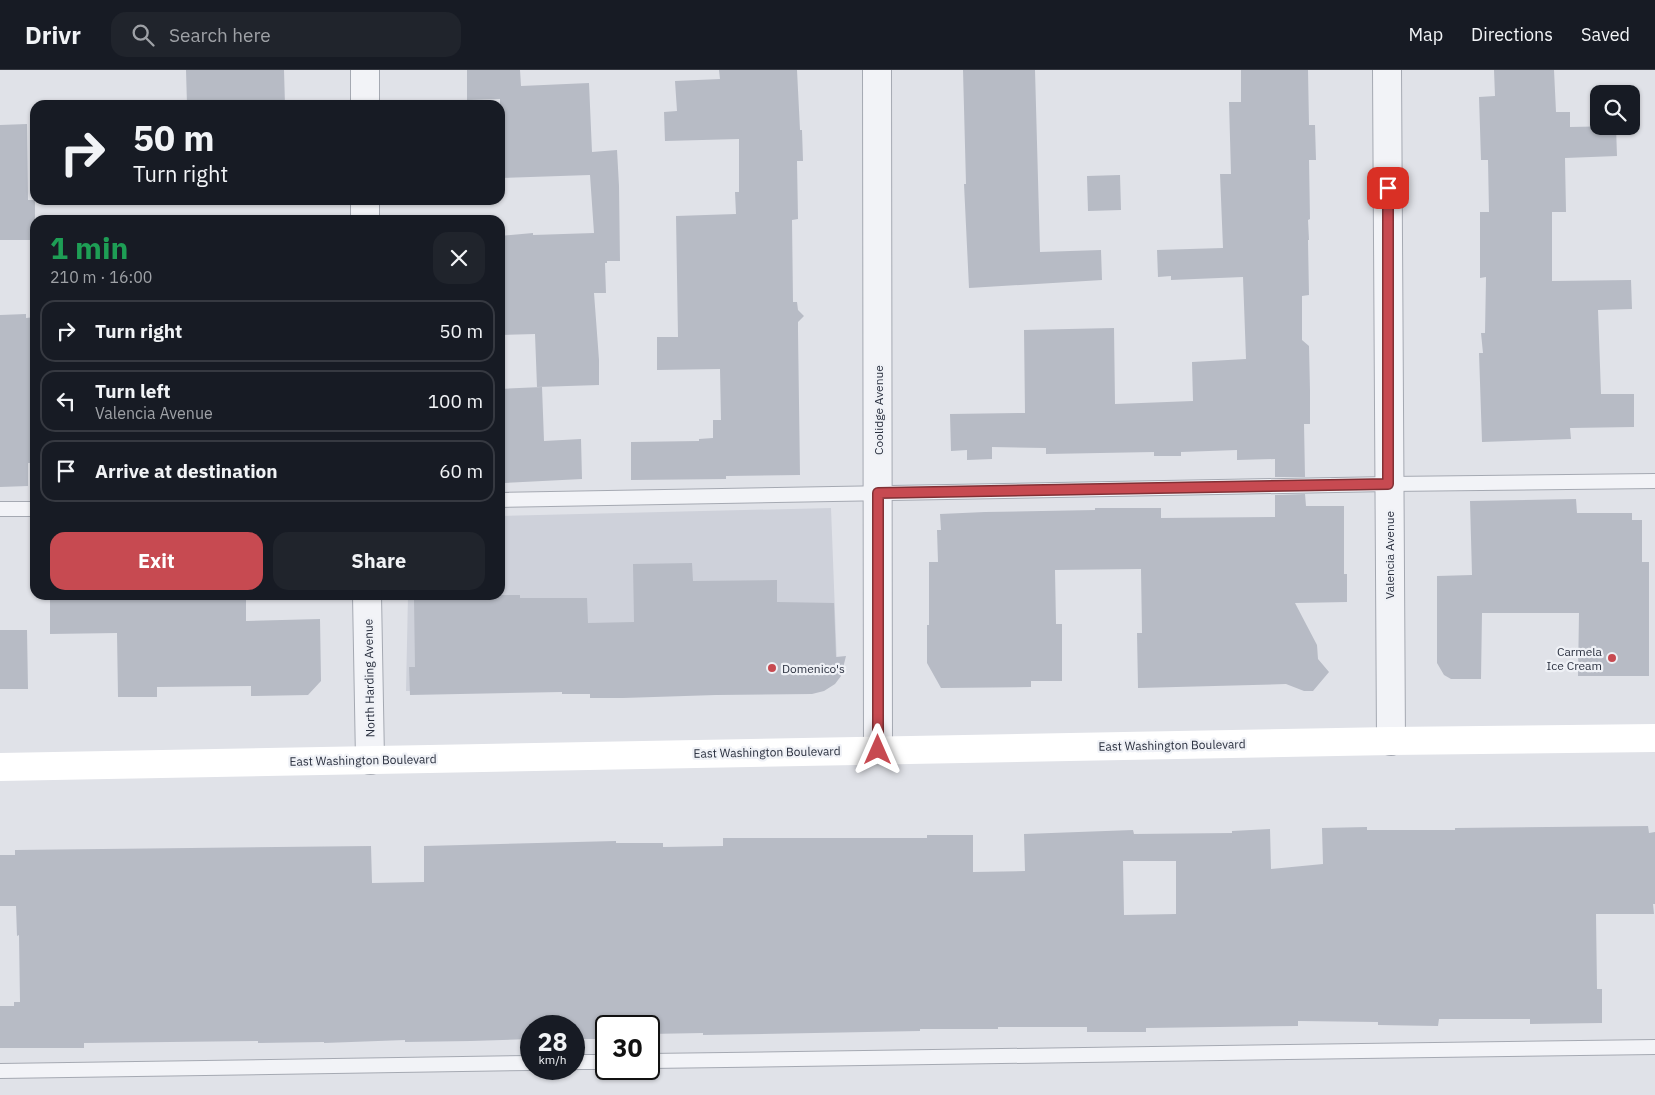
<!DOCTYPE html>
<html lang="en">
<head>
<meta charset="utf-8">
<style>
  :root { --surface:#171b24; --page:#20242c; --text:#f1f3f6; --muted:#9ea1a6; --line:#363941; --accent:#c74a51 }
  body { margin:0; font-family:"IBM Plex Sans",sans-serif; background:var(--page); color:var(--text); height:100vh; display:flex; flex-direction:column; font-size:19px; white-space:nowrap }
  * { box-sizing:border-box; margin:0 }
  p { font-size:16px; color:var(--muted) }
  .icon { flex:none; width:28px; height:28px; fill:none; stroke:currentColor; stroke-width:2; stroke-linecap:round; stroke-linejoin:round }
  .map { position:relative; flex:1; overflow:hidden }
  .details { position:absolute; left:30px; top:145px; width:475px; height:385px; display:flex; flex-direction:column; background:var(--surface); border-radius:15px; box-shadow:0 1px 4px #0004 }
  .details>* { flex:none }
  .hud { position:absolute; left:30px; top:30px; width:475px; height:105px; border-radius:15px; box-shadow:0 1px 4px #0004; background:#171b24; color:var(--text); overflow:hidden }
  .tools { position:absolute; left:1590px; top:15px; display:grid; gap:10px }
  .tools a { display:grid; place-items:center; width:50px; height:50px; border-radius:10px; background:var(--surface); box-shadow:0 1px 4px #0004; font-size:25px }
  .speed { position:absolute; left:520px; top:945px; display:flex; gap:10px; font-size:25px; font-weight:700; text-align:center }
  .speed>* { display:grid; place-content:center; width:65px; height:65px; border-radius:50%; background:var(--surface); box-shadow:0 1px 4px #0004; line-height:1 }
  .speed small { font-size:12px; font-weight:400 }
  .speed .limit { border:2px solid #111; border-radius:8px; background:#fff; color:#111 }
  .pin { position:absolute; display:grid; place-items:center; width:42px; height:42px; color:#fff; margin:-21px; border-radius:10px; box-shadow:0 2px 8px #0006 }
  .me { position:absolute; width:55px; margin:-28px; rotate:0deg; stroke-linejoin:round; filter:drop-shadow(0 0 4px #0008) }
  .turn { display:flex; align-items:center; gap:18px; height:105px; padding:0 20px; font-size:22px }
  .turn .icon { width:65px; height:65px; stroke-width:2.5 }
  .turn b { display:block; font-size:35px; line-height:42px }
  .round { display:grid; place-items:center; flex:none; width:52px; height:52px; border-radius:15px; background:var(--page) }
  .summary { display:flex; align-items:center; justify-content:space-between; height:85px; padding:0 20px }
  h1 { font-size:30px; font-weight:700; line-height:38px; color:#1e9e55 }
  .primary-button { display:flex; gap:10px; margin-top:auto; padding:10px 20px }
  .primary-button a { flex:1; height:58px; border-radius:15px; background:var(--accent); color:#fff; font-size:20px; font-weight:700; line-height:58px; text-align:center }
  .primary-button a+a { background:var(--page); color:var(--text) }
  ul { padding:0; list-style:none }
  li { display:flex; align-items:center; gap:15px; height:62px; margin:0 10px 8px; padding:0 10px; border:2px solid var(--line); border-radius:15px }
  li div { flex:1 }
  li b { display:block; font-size:19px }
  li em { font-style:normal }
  header { display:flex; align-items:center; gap:30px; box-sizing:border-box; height:70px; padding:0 25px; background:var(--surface); border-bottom:1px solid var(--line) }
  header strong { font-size:24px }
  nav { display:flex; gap:28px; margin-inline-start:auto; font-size:18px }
  .search { width:350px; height:45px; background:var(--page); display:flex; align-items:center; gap:12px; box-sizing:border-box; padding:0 18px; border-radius:15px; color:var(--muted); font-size:19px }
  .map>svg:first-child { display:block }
  .built { fill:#ced1da }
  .building { fill:#b7bbc5; fill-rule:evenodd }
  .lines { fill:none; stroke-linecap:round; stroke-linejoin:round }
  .service-casing { stroke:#a5a9b2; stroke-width:16 }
  .minor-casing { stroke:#a5a9b2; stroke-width:30 }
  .service { stroke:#f2f3f7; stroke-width:14 }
  .minor { stroke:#f2f3f7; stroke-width:28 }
  .secondary { stroke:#fff; stroke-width:28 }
  .route-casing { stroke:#813035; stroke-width:12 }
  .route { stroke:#c74a51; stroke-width:9 }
  .poi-dot { fill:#c74a51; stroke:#eff1f6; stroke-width:2 }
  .labels { text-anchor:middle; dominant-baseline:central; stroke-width:4.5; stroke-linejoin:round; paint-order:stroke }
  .street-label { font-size:12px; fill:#292f3e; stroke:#eff1f6 }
  .poi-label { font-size:12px; fill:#292f3e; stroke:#eff1f6; text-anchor:end }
</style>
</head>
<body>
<header>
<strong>Drivr</strong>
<div class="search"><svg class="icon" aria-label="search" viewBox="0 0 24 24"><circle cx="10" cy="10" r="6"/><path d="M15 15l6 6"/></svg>Search here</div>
<nav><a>Map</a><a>Directions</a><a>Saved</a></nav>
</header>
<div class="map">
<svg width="1655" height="1025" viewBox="0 0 1655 1025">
  <rect width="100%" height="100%" fill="#e0e2e8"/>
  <path class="built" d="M 831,438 L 837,595 L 819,617 L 406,621 L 408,525 L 500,525 L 500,446 Z"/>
  <path class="building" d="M 186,0 L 284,0 L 285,35 L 187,35 Z
    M 467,0 L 520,0 L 521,16 L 589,13 L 592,82 L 617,80 L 619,116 L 620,191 L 607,191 L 607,193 L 605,193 L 606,223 L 594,223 L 599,290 L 599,315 L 537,317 L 535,264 L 500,265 L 500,166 L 533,163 L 533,165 L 594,163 L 590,105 L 500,108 L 500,29 L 467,30 Z
    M 719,0 L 797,0 L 800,60 L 802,60 L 803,91 L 797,91 L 798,149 L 792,150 L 793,232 L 797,232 L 798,240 L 804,246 L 798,252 L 798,261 L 800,405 L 726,406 L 726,409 L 631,410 L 631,372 L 699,371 L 699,369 L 713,368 L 713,350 L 721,350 L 720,299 L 657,300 L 657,267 L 678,267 L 676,146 L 736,144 L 735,122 L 739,122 L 739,69 L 665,71 L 664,42 L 677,41 L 675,11 L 720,9 Z
    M 963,0 L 1035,0 L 1040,182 L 1101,180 L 1102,210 L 969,218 L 964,114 L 966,114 Z
    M 1241,0 L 1308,0 L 1309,55 L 1315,55 L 1316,90 L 1309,90 L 1310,149 L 1308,150 L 1309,170 L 1308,170 L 1309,225 L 1302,226 L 1302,270 L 1309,276 L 1310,321 L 1310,354 L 1304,354 L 1305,407 L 1275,407 L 1275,389 L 1237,390 L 1237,380 L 1181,382 L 1181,386 L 1154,386 L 1154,382 L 1046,384 L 1046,378 L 992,377 L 992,389 L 967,390 L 967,380 L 951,381 L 950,344 L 1025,343 L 1024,260 L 1114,258 L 1115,334 L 1193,331 L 1192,292 L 1246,289 L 1243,207 L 1171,210 L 1171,206 L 1158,207 L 1157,180 L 1223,178 L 1220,104 L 1231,104 L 1229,32 L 1241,32 Z
    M 1494,0 L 1554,0 L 1556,42 L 1570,42 L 1570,57 L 1616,56 L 1617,86 L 1565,88 L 1566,142 L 1552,142 L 1552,211 L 1631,210 L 1632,239 L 1598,240 L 1601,324 L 1634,324 L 1634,357 L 1570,358 L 1571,369 L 1482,372 L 1479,283 L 1483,283 L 1481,263 L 1485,263 L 1486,207 L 1480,208 L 1480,142 L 1489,142 L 1488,90 L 1481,90 L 1479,27 L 1495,26 Z
    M 27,54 L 28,130 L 35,130 L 35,170 L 0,170 L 0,55 Z
    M 1120,105 L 1121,140 L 1088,141 L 1087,106 Z
    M 26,244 L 26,248 L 35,247 L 35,393 L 28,393 L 28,416 L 0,417 L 0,245 Z
    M 542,317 L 544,371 L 581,369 L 582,409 L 505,413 L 504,378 L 500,378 L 500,319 Z
    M 1305,424 L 1306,436 L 1344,436 L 1344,504 L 1347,504 L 1347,532 L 1295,533 L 1317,575 L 1318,589 L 1329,602 L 1313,621 L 1304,621 L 1286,614 L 1138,618 L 1137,563 L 1142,563 L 1141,499 L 1055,500 L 1056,554 L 1062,554 L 1062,611 L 1031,611 L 1031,617 L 941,618 L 927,593 L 927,555 L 929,555 L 929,492 L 938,492 L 937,460 L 941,460 L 940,444 L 985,442 L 1095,440 L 1095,438 L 1161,438 L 1161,448 L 1275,447 L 1275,425 Z
    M 1576,429 L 1577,443 L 1632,443 L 1632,450 L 1642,450 L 1642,492 L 1649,492 L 1649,606 L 1578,606 L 1579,543 L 1482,543 L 1481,609 L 1451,609 L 1444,605 L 1437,593 L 1437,506 L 1472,505 L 1470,431 Z
    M 692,493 L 693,511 L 777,510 L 777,532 L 834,533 L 836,587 L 846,586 L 841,606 L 835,614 L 824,621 L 812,624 L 716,625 L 623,628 L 590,628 L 590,624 L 562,624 L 562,622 L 410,625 L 409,597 L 415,597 L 414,529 L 482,528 L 482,525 L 520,525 L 520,528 L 587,528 L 588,553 L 634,552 L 633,494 Z
    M 50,525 L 246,525 L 246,551 L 320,549 L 321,611 L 308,625 L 251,626 L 251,616 L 157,617 L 157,627 L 118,627 L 117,563 L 50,564 Z
    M 0,560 L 27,560 L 28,619 L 0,619 Z
    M 1648,756 L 1649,763 L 1655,762 L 1655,834 L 1653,834 L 1654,844 L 1596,844 L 1597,919 L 1602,919 L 1602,953 L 1530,954 L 1530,949 L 1439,949 L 1438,956 L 1378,955 L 1378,952 L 1298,951 L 1298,956 L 1146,958 L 1146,962 L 1087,962 L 1087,957 L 998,957 L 998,959 L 920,959 L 920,961 L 703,965 L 703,963 L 649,964 L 649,956 L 606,956 L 606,969 L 574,969 L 574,956 L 531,956 L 531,969 L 471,971 L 405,972 L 405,970 L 324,973 L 324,972 L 258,973 L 258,971 L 84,973 L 84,978 L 0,978 L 0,936 L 14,936 L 14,932 L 20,932 L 19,865 L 17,866 L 16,836 L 0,836 L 0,785 L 15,785 L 15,780 L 371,776 L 372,813 L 424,812 L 424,776 L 616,771 L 616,773 L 663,773 L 663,777 L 723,776 L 723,768 L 927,768 L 927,765 L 973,765 L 973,802 L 1025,801 L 1024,764 L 1133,760 L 1134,764 L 1232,763 L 1232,761 L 1270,759 L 1271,799 L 1323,794 L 1322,758 L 1367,757 L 1367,760 L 1455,760 L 1455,758 ZM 1123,791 L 1176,791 L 1176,844 L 1124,845 Z"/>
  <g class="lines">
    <g class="service-casing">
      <path id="service" d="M 500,430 L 1389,414 L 1655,411
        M 0,439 L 35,439
        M 649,991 L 1655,977
        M 574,992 L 606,992
        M 0,1001 L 531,993"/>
    </g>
    <g class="minor-casing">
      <path id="minor" d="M 365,0 L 365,35
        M 877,0 L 878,680
        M 1387,0 L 1391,671
        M 365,130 L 365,150
        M 367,525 L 370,690"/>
    </g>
    <use href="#service" class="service"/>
    <use href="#minor" class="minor"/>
    <path class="secondary" d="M 0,697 L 1391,671 L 1655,668"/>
  </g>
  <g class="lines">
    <g class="route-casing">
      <path id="route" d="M 878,680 L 878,423 L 1388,414 L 1388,118"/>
    </g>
    <use href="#route" class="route"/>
  </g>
  <g class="poi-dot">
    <circle cx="1612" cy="588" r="5"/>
    <circle cx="772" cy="598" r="5"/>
  </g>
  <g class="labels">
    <g class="street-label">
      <text transform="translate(878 340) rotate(-90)">Coolidge Avenue</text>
      <text transform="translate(1389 485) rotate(-90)">Valencia Avenue</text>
      <text transform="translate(369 608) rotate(-91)">North Harding Avenue</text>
      <text transform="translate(1172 675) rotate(-1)">East Washington Boulevard</text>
      <text transform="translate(767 682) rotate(-1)">East Washington Boulevard</text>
      <text transform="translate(363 690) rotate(-1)">East Washington Boulevard</text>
    </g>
    <g class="poi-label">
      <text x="1602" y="581">Carmela<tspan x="1602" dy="14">Ice Cream</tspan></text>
      <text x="782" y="598" text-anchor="start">Domenico's</text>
    </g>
  </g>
</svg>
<div class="tools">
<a><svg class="icon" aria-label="search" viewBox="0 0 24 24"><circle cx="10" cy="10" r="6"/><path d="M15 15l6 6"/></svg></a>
</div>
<div class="speed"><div>28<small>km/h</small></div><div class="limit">30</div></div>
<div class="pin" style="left:1388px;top:118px;background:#d93025"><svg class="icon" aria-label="arrive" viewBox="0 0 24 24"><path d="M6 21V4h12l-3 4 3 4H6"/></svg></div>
<svg class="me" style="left:878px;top:680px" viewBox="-20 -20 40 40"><path d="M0-17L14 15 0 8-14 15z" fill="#c74a51" stroke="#fff" stroke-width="4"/></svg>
<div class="hud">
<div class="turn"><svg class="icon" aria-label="right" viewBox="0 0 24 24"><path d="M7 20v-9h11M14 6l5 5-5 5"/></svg><div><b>50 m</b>Turn right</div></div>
</div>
<section class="details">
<div class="summary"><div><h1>1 min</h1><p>210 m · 16:00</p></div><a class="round"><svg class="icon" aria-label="close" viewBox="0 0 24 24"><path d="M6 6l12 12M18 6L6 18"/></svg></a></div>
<ul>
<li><svg class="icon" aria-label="right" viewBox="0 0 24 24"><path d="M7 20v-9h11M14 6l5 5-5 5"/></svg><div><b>Turn right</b></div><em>50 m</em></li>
<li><svg class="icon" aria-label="left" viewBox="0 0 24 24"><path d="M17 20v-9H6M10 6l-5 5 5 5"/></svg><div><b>Turn left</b><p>Valencia Avenue</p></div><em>100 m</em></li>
<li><svg class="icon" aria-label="arrive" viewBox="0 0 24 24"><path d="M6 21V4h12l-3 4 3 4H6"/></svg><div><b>Arrive at destination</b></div><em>60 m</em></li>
</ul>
<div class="primary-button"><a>Exit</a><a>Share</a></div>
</section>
</div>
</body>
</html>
